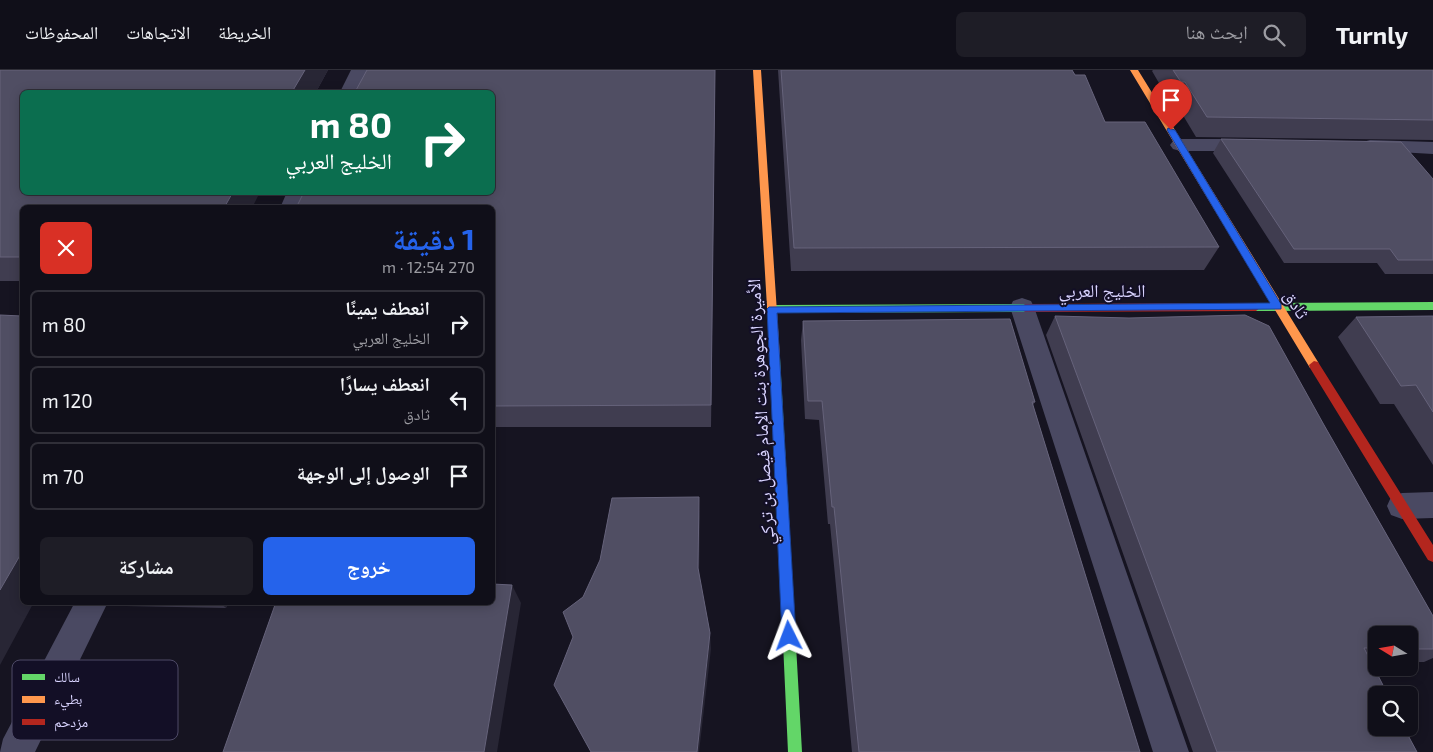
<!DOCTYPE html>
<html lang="ar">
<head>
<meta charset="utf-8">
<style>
  :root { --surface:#100f19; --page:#1e1d26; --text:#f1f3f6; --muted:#9c9ca2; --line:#302f38; --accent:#2563eb }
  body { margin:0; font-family:"Exo 2","Noto Naskh Arabic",sans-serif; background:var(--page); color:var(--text); direction:rtl; height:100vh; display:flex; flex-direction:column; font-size:19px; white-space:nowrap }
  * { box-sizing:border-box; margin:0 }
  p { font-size:16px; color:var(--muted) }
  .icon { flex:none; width:28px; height:28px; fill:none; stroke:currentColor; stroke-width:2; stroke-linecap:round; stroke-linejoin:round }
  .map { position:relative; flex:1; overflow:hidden; direction:ltr }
  .side { position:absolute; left:20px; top:135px; width:475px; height:400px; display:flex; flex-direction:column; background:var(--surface); border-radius:8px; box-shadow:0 2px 12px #0003,0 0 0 1px var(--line); direction:rtl }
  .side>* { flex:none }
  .hud { position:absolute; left:20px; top:20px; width:475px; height:105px; border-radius:8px; box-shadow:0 2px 12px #0003,0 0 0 1px var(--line); direction:rtl; background:#0b6e4f; color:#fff; overflow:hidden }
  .needle { width:32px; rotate:281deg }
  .tools { position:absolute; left:1368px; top:556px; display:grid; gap:10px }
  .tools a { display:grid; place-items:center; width:50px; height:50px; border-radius:8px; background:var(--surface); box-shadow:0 2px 12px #0003,0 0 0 1px var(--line); font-size:25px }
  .pin { position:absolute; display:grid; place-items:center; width:42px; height:42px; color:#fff; margin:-51px -21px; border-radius:50% 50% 50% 0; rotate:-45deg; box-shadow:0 0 5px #0007 }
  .pin .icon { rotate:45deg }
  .me { position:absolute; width:55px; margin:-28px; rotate:357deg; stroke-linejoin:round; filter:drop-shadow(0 0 4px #0008) }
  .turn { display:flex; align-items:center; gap:18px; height:105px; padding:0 20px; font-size:22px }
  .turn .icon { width:65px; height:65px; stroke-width:2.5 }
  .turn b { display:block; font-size:35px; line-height:42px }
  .round { display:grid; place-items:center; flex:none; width:52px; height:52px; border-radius:8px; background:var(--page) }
  .overview { display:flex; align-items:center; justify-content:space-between; height:85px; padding:0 20px }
  h1 { font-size:30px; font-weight:700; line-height:38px; color:var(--accent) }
  .primary-button { display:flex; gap:10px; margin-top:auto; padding:10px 20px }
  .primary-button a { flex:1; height:58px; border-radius:8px; background:var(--accent); color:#fff; font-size:20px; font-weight:700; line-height:58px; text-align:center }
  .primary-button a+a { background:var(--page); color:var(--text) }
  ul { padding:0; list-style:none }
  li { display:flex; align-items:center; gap:15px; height:68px; margin:0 10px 8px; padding:0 10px; border:2px solid var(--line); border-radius:8px }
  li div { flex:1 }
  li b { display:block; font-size:19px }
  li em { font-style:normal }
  header { display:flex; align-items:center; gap:30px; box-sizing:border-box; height:70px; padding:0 25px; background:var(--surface); border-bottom:1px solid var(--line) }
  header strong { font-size:24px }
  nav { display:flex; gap:28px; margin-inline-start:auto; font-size:18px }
  .search { width:350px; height:45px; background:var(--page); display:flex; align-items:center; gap:12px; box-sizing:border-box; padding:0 18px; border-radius:8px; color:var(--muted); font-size:19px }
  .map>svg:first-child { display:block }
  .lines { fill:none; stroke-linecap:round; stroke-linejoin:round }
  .street { fill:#4a4962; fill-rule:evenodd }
  .fast { fill:#63d668; fill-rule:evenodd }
  .slow { fill:#ff974d; fill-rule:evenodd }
  .jam { fill:#b3261e; fill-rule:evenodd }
  .wall { fill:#403d50 }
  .shaded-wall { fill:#282635 }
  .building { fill:#504e63; stroke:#66637b }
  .route { fill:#2563eb; stroke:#184099 }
  .labels { text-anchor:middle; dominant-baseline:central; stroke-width:4; stroke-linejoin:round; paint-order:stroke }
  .street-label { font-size:18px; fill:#d9d4ff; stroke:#130f26 }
  .key { fill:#130f26; stroke:#4e4a67; stroke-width:1 }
  .key-label { font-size:14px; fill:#d9d4ff }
</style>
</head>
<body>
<header>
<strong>Turnly</strong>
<div class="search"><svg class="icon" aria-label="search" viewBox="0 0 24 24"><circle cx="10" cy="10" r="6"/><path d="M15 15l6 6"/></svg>ابحث هنا</div>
<nav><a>الخريطة</a><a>الاتجاهات</a><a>المحفوظات</a></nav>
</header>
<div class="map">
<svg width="1433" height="682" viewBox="0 0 1433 682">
  <rect width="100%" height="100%" fill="#161421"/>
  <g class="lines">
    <path class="street" d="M 351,0 L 369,0 L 358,22 L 340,22 Z
      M 1180,69 L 1254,69 L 1261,71 L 1264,75 L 1261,79 L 1254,81 L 1180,81 L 1173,79 L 1170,75 L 1173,71 Z
      M 1370,70 L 1433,72 L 1433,84 L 1363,80 L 1360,76 L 1363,72 Z
      M 287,122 L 309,122 L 302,138 L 280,138 Z
      M 1022,228 L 1031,231 L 1034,237 L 1189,682 L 1153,682 L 1010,237 L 1013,231 Z
      M 1433,422 L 1433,448 L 1402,449 L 1391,445 L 1387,436 L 1391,427 L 1402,423 Z
      M 75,532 L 108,532 L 35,682 L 0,682 L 3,669 Z"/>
    <path class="fast" d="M 1433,232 L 1433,240 L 1256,241 L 1251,237 L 1256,233 Z
      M 1025,234 L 1030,238 L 1025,242 L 772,243 L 767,239 L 772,235 Z
      M 775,284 L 780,288 L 802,682 L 788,682 L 770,288 Z"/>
    <path class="slow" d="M 753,0 L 761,0 L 780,288 L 775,292 L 770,288 Z
      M 1130,0 L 1138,0 L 1318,292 L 1319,295 L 1318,298 L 1310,298 Z"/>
    <path class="jam" d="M 1256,233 L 1261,237 L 1256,241 L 1025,242 L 1020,238 L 1025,234 Z
      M 1314,291 L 1318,292 L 1433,475 L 1433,492 L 1428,490 L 1310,298 L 1309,295 Z"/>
  </g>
  <path class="wall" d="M 0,0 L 328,0 L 316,22 L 22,22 L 22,211 L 0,211 Z
    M 715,0 L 711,357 L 492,357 L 492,138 Z
    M 778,0 L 1072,0 L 1105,52 L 1219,177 L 1204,200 L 791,201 Z
    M 1153,0 L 1433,0 L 1433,70 L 1196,67 L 1175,32 L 1170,32 L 1152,1 Z
    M 1221,69 L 1433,109 L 1433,204 L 1385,204 L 1377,193 L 1284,193 L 1213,83 Z
    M 1055,246 L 1324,355 L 1433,546 L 1433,588 L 1424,592 L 1409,592 L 1409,565 L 1376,565 L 1376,592 L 1371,592 L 1417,682 L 1193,682 L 1046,265 Z
    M 1433,246 L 1433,395 L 1394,334 L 1380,334 L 1338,267 L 1356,247 Z
    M 803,251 L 1035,332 L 1033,335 L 1140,682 L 852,682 L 830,454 L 828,454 L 819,350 L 805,349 L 801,270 Z
    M 120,532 L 228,532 L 226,538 L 126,536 Z"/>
  <path class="shaded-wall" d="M 305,0 L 328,0 L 316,22 L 292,22 Z
    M 715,0 L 711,357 L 711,335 Z
    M 233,122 L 260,122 L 252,138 L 224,138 Z
    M 699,427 L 700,447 L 699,516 L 698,498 Z
    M 22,482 L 22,532 L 34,532 L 0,595 L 0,520 Z
    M 512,515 L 521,533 L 497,682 L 484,682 Z
    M 219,532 L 228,532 L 226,538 Z
    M 710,563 L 711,579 L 699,682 L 697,682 Z"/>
  <path class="building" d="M 0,0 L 305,0 L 292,22 L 22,22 L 22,122 L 233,122 L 224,138 L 22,138 L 22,187 L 0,187 Z
    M 367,0 L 715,0 L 711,335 L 492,336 L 492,138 L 296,138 L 304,122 L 492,122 L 492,22 L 355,22 Z
    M 781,0 L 1072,0 L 1075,5 L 1085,5 L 1105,52 L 1145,52 L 1219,177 L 794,178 Z
    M 1173,0 L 1433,0 L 1433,50 L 1207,47 L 1185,12 L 1181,12 Z
    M 1221,69 L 1401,72 L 1433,109 L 1433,190 L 1398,190 L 1390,179 L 1294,179 Z
    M 0,245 L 22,246 L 22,482 L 0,520 Z
    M 1245,245 L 1269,256 L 1324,355 L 1433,546 L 1433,579 L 1409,579 L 1409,565 L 1376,565 L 1376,578 L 1364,578 L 1388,625 L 1376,625 L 1376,658 L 1404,658 L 1417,682 L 1217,682 L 1055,246 L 1129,248 Z
    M 1433,246 L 1433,342 L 1416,315 L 1401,316 L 1356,247 Z
    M 1010,249 L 1035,332 L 1032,332 L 1140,682 L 859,682 L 834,437 L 832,437 L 822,331 L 808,331 L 803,251 Z
    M 699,427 L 698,498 L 710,563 L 697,682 L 591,682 L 554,615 L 573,567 L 563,542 L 583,527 L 600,490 L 612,428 Z
    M 492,514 L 512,515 L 484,682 L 223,682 L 276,532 L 492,532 Z"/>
  <path class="route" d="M 1168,58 L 1175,60 L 1281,234 L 1281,239 L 777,243 L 796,566 L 794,571 L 789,573 L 784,571 L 782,566 L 767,239 L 769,237 L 1270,233 L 1167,60 Z"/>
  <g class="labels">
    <g class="street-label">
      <text x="1102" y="220">الخليج العربي</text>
      <text transform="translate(1297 234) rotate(58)">ثادق</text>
      <text transform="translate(760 342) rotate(-93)">الأميرة الجوهرة بنت الإمام فيصل بن تركي</text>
    </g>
  </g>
  <rect x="12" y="590" width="166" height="80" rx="8" class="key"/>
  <rect x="22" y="604" width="23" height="6" fill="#63d668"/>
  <rect x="22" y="626" width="23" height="7" fill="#ff974d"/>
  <rect x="22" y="649" width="23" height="6" fill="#b3261e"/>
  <g class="key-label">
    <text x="54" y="612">سالك</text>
    <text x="54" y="634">بطيء</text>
    <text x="54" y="657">مزدحم</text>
  </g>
</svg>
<div class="tools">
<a><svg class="needle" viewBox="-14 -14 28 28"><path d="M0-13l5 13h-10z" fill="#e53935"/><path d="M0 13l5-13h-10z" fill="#9c9ca2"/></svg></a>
<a><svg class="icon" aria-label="search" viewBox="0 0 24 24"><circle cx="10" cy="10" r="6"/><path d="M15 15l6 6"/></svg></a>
</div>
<div class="pin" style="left:1171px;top:60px;background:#d93025"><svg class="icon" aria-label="arrive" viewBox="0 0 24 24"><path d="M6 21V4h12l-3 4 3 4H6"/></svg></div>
<svg class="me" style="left:789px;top:566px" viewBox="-20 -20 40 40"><path d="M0-17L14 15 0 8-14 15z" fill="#2563eb" stroke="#fff" stroke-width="4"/></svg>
<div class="hud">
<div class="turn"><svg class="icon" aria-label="right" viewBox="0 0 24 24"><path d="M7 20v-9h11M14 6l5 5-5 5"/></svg><div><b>80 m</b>الخليج العربي</div></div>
</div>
<section class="side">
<div class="overview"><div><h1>1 دقيقة</h1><p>270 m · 12:54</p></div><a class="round" style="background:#d93025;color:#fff"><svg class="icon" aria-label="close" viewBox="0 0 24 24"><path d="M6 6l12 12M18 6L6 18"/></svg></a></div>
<ul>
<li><svg class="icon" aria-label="right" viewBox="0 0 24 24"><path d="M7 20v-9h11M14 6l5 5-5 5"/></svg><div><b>انعطف يمينًا</b><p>الخليج العربي</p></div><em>80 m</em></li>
<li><svg class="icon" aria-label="left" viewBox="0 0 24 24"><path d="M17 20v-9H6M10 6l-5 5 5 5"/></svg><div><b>انعطف يسارًا</b><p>ثادق</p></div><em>120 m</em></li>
<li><svg class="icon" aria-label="arrive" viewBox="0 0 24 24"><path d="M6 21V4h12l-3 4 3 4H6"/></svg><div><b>الوصول إلى الوجهة</b></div><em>70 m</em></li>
</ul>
<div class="primary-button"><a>خروج</a><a>مشاركة</a></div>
</section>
</div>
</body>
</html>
